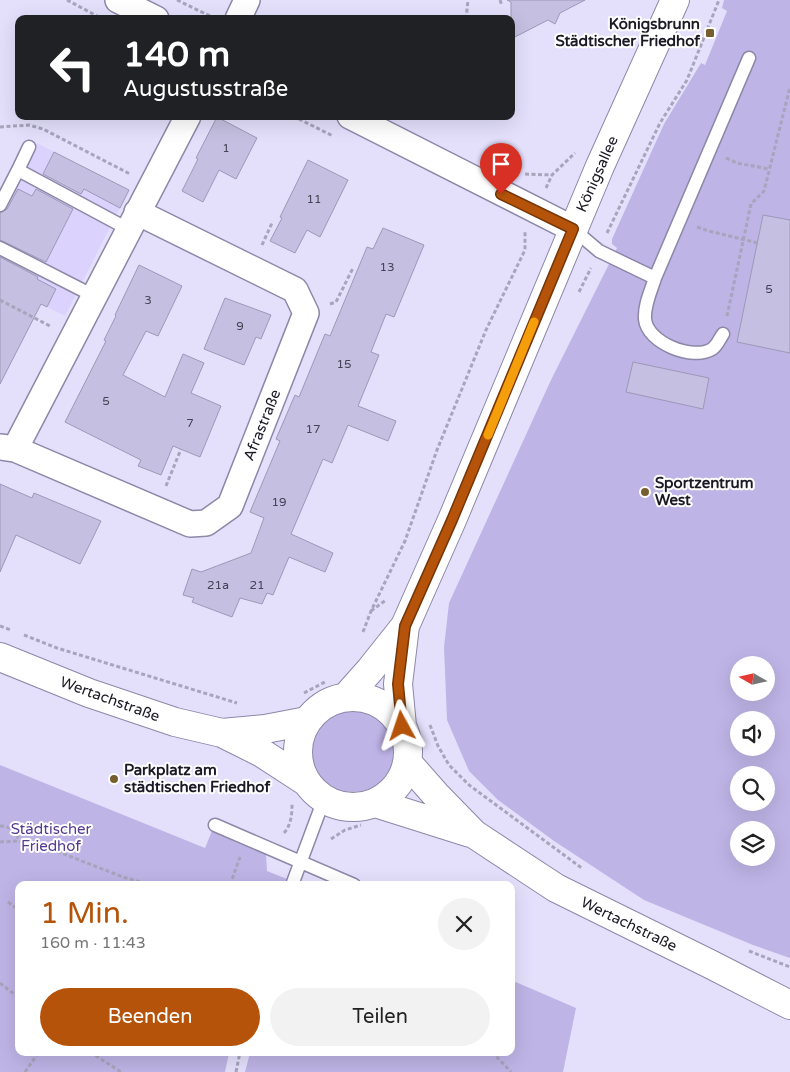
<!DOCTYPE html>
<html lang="de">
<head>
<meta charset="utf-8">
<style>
  :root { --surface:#fff; --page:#f2f2f2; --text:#222; --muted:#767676; --accent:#b45309 }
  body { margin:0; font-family:"Varela Round",sans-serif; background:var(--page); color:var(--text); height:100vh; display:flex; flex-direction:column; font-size:19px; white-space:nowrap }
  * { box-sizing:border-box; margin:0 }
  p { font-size:16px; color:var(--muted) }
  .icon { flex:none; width:28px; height:28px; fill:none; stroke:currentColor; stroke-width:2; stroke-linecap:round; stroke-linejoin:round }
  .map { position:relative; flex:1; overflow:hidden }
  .panel { position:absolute; left:15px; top:881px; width:500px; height:175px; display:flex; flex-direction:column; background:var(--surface); border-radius:10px; box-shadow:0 5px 20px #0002 }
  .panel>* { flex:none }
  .guide { position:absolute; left:15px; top:15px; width:500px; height:105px; border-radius:10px; box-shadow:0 5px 20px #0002; background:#202124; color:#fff; overflow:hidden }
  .needle { width:32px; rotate:279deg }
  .buttons { position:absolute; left:730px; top:656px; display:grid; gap:10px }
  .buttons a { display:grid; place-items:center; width:45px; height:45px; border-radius:50%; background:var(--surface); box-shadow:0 5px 20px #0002; font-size:25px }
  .pin { position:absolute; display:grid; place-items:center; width:42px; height:42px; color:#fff; margin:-51px -21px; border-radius:50% 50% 50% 0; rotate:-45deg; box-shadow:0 0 5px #0007 }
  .pin .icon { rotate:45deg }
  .me { position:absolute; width:55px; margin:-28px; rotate:355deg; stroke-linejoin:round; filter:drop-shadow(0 0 4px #0008) }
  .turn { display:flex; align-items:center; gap:18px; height:105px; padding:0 25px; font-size:22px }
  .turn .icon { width:65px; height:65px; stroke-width:2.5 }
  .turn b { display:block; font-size:35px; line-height:42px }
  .round { display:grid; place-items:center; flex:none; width:52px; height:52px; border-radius:26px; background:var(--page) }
  .summary { display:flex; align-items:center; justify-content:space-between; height:85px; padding:0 25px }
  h1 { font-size:30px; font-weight:600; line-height:38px; color:var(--accent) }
  .cta { display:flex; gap:10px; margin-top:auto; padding:10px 25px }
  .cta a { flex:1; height:58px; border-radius:30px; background:var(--accent); color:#fff; font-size:20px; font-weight:600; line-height:58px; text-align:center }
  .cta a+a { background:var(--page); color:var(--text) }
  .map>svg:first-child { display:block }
  .built { fill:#dbd3fe }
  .green { fill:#beb4e6; fill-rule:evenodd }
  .building { fill:#c5bfe1; stroke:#9d98b8 }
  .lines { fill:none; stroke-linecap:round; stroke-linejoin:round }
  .lane-casing { stroke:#8d87a8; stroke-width:15 }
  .street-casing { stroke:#8d87a8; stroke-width:28 }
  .secondary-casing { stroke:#8d87a8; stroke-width:30 }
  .path { stroke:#a7a4bb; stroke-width:3; stroke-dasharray:4 2.5; stroke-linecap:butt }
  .lane { stroke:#fff; stroke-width:12 }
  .street { stroke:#fff; stroke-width:25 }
  .secondary { stroke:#fff; stroke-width:28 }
  .route-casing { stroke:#753606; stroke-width:12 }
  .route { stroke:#b45309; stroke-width:9 }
  .slow { stroke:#f59e0b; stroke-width:9 }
  .poi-dot { fill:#765e2e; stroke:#fff; stroke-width:2 }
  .labels { text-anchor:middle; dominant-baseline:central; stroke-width:4; stroke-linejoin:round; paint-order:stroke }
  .number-label { font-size:12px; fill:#464254 }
  .poi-label { font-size:15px; font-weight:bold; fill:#1b1925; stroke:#fff; text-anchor:start }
  .street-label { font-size:15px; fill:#1b1925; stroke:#fff }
  .park-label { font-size:15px; fill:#543a92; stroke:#fff }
</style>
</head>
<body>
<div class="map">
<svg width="790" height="1072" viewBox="0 0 790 1072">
  <rect width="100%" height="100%" fill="#e4e0fc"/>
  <path class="built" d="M 33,141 L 129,190 L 65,316 L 0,283 L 0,210 Z"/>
  <path class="green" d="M 724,0 L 790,0 L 790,958 L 753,945 L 644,900 L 554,841 L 498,800 L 469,771 L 447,720 L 444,647 L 449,603 L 551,380 L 617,248 L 612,244 L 612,239 L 664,124 L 701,63 L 705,65 L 727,11 L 722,8 ZM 739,665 L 766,665 L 766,692 L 739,692 ZM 739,720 L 766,720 L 766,748 L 739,748 ZM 739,775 L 766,775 L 766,802 L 739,802 ZM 739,830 L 766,830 L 766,858 L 739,858 Z
    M312 751a41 41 0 1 1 82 0a41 41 0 1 1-82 0Z
    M 0,765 L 205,848 L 212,831 L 266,854 L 267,871 L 302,885 L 19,885 L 19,1052 L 229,1053 L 225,1072 L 0,1072 Z
    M 511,980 L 576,1008 L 563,1072 L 245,1072 L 250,1053 L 511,1052 Z"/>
  <path class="building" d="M 507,0 L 585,0 L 560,13 L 555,24 L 548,20 L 511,39 L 511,2 Z
    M 217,117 L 257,138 L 236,179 L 219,170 L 203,202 L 182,191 L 198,159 L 196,158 Z
    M 54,152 L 129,190 L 120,208 L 84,189 L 81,194 L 43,174 Z
    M 308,160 L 348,180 L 320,237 L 307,230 L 295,253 L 270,241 L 282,218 L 280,217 Z
    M 18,189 L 32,196 L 36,189 L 73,209 L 46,262 L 0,240 L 0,213 L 7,209 Z
    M 763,215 L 790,220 L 790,353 L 737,342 Z
    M 383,228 L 424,245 L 394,317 L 386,314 L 371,352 L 379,355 L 358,406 L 396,421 L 388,441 L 348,425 L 332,463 L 323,459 L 291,534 L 333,553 L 325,572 L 289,557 L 273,595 L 267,593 L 262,604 L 240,598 L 232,617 L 192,602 L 194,598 L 183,595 L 192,569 L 201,572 L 251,553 L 264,518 L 250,512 L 280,441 L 276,439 L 295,395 L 299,397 L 325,334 L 330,336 L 367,247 L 373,249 Z
    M 0,257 L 38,277 L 37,279 L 56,289 L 47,307 L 41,304 L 0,384 Z
    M 139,265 L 182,286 L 158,336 L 146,331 L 123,375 L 165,397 L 183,354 L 204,363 L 191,393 L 221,406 L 200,457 L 173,446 L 161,475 L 138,466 L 141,460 L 65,422 L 106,341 L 104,340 L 116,316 L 115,315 Z
    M 225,298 L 271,315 L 261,339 L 256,337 L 244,365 L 204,349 Z
    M 633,362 L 709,378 L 703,409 L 626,392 Z
    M 0,484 L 32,498 L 34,493 L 101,521 L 80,564 L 16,535 L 0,572 Z"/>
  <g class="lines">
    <g class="lane-casing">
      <path id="lane" d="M 29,147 L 18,170 L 128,229
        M 0,205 L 18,170
        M 573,229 L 599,251 L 655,278
        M 0,248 L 94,296
        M 723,334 C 720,338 717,346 712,349 C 693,361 647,343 645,319 C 644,305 651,291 655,278 L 749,58
        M 215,825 L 354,885
        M 292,885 L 324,799"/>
    </g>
    <g class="street-casing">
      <path id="street" d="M 118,0 L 156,19
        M 238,19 L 247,0
        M 350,116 L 573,229
        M 0,447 L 15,449 L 188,116
        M 15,449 L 190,524 L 206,523 L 230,506 L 306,313 L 295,290 L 137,212"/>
    </g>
    <g class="secondary-casing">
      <path id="secondary" d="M 0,657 L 89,693 L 175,722 L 222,733 L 262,753 L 305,781
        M298 752a55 55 0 1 1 110 0a55 55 0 1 1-110 0Z
        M 346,697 L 370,670 L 405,626 L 452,520 L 600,166 L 675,0
        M 402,726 L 398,684 L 405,626
        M 222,733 L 265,729 L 307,721
        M 407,762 L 436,795 L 474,834 L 556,888 L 710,964 L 790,1005
        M 375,803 L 470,833"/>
    </g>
    <path class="path" d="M 67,0 L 97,16
      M 177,0 L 214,18
      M 500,0 L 502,6
      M 466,19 L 468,0
      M 293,116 L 333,136
      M 0,127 L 29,125 L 43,129 L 130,174
      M 726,158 L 737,163 L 769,169
      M 525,174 L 552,175
      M 546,188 L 552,175 L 575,153
      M 697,227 L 709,231 L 758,243
      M 607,233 L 660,123 L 687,80 L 719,0
      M 262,245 L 272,223
      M 579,292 L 591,268
      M 0,300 L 50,326
      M 330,304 L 336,302 L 353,268
      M 727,316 L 751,204 L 764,191 L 790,87
      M 166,486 L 181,449
      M 371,611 L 386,600
      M 0,626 L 11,630
      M 363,632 L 371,611 L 405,541 L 437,450 L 486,330 L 525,250 L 525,232
      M 24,635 L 57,648 L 237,703
      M 304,693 L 325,682
      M 430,725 L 438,746 L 449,765 L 469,785 L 583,869
      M 0,826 C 10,826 16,831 19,841
      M 284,833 C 291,825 292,815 292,804
      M 331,839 L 345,830 L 361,825
      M 0,842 L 19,841 L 51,849 L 123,877 L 151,885
      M 230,885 L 240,857
      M 8,902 L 19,910
      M 749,951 L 790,967
      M 0,983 L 19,998
      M 90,1052 L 121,1072
      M 492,1052 L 511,1072
      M 25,1072 L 39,1052
      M 236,1072 L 240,1052"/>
    <use href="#lane" class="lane"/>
    <use href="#street" class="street"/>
    <use href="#secondary" class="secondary"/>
  </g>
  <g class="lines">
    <g class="route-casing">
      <path id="route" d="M 402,726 L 398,684 L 405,626 L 452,520 L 573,229 L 501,194"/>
    </g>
    <use href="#route" class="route"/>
    <path class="slow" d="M 488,435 L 534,322"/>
  </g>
  <g class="poi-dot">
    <rect x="705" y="28" width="10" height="10" rx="2.5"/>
    <circle cx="645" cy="492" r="5"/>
    <circle cx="114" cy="779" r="5"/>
  </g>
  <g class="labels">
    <g class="number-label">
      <text x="226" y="148">1</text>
      <text x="314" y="199">11</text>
      <text x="387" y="267">13</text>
      <text x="769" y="289">5</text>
      <text x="148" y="300">3</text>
      <text x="240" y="326">9</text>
      <text x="344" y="364">15</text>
      <text x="106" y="401">5</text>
      <text x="190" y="423">7</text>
      <text x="313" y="429">17</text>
      <text x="279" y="502">19</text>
      <text x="218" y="585">21a</text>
      <text x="257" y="585">21</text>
    </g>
    <g class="poi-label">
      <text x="700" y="24" text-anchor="end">Königsbrunn<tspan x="700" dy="17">Städtischer Friedhof</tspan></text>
      <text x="655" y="483">Sportzentrum<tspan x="655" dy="17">West</tspan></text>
      <text x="124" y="770">Parkplatz am<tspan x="124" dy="17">städtischen Friedhof</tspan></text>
    </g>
    <g class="street-label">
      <text transform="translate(597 174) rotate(-66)">Königsallee</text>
      <text transform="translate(262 425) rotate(-68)">Afrastraße</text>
      <text transform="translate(110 699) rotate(20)">Wertachstraße</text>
      <text transform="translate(629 924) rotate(26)">Wertachstraße</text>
    </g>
    <g class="park-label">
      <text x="51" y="829">Städtischer<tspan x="51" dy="17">Friedhof</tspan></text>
    </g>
  </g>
</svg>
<div class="buttons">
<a><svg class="needle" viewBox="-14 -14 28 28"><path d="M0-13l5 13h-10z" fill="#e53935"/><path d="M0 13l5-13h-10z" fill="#767676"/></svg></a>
<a><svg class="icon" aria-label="sound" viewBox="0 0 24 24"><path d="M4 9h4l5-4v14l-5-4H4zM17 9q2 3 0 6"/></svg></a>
<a><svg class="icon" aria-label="search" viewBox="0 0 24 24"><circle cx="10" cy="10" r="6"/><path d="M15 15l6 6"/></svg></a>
<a><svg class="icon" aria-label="layers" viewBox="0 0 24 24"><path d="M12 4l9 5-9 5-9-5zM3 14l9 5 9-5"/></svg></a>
</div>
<div class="pin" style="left:501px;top:194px;background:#d93025"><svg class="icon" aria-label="arrive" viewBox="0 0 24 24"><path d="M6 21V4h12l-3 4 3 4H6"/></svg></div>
<svg class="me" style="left:402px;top:726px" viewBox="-20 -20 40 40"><path d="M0-17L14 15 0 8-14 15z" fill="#b45309" stroke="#fff" stroke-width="4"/></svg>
<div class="guide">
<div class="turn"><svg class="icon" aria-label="left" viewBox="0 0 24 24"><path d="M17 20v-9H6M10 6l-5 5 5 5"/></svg><div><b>140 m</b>Augustusstraße</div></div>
</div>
<section class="panel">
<div class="summary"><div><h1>1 Min.</h1><p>160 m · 11:43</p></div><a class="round"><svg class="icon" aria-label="close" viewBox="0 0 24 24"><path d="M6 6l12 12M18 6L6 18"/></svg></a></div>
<div class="cta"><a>Beenden</a><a>Teilen</a></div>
</section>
</div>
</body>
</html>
